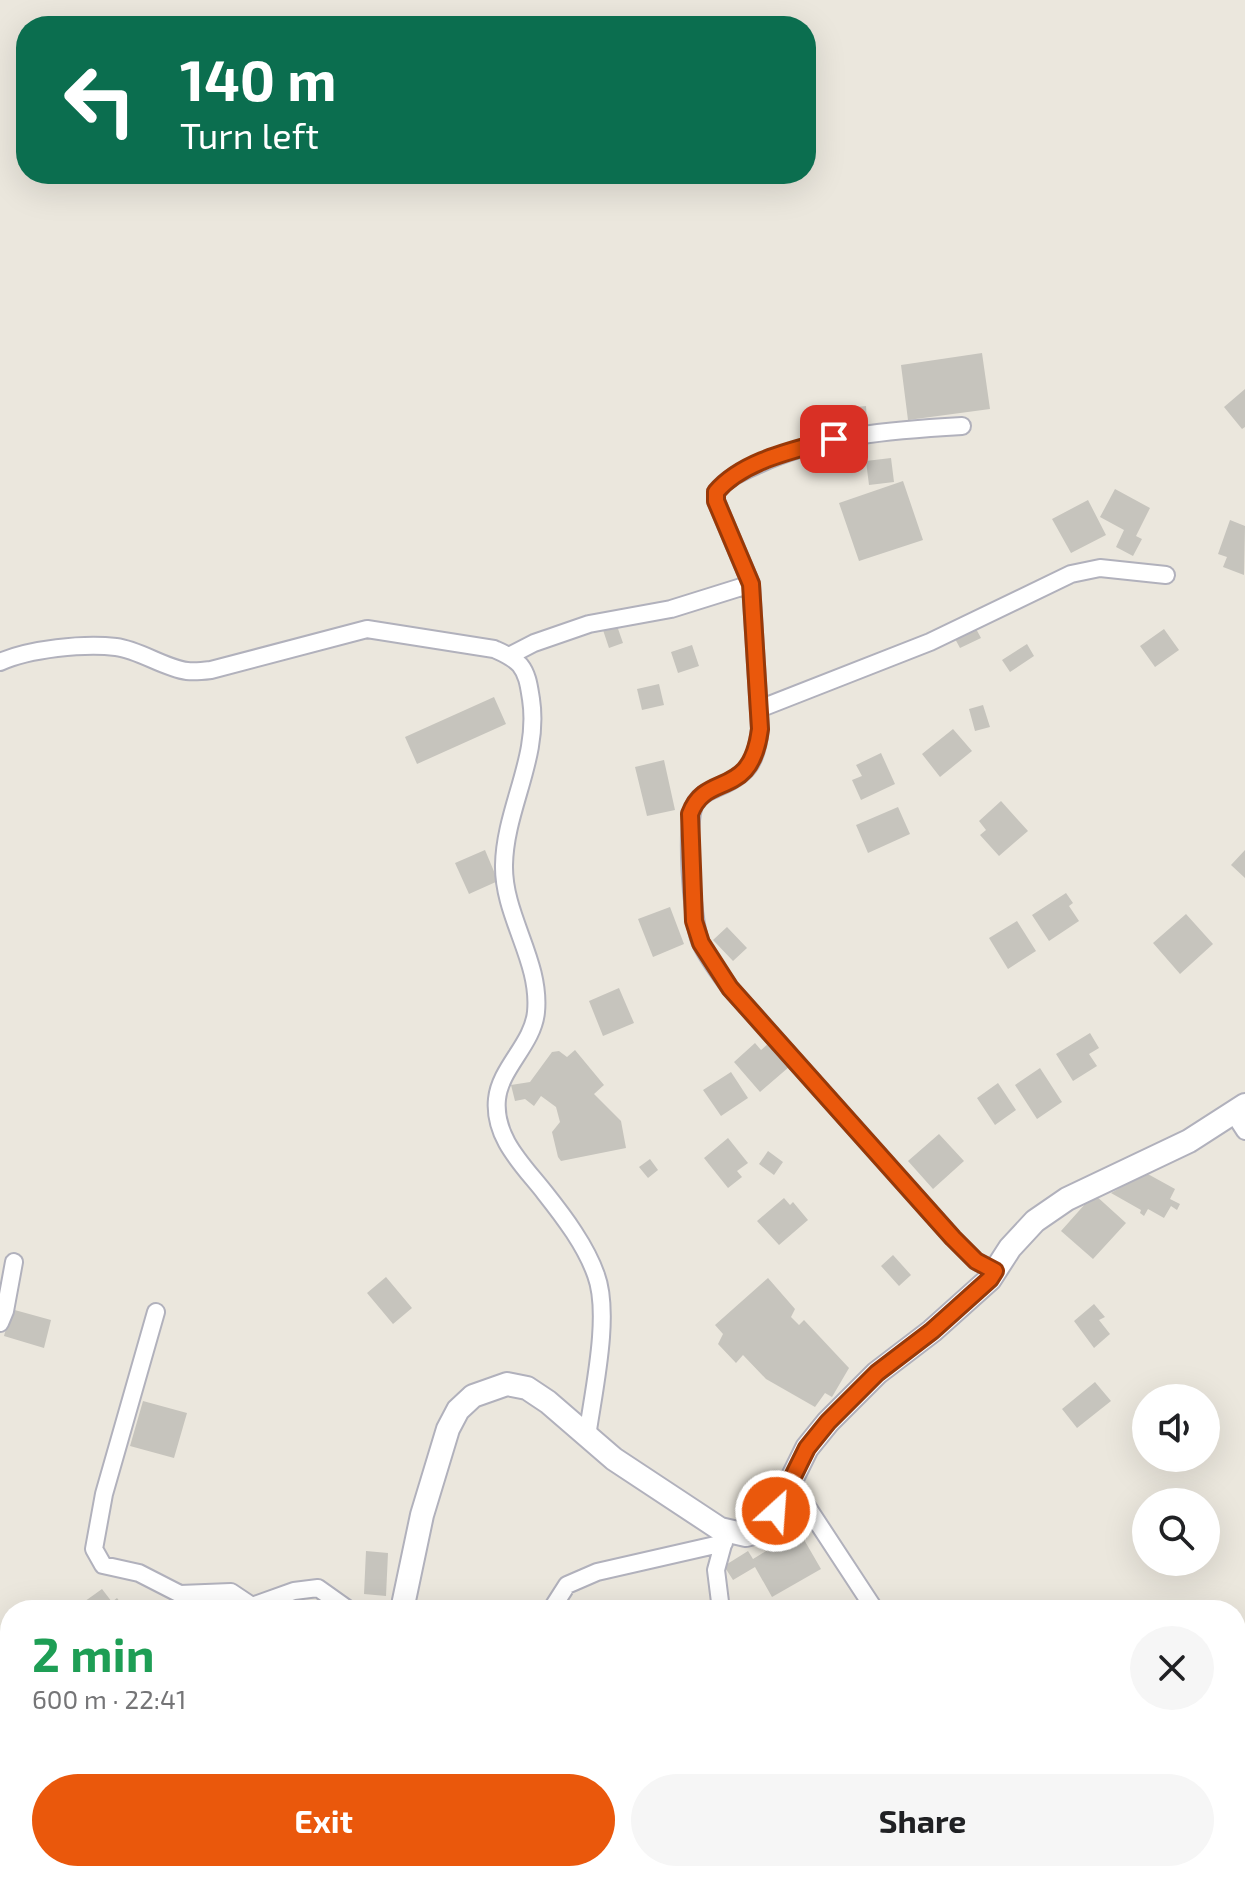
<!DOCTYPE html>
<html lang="en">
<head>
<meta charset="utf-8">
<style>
  :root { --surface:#fff; --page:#f6f6f6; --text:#202124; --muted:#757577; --accent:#ea580c }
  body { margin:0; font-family:"Exo 2",sans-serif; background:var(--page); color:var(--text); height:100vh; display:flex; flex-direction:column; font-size:30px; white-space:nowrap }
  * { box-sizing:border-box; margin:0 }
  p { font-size:26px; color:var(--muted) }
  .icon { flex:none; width:44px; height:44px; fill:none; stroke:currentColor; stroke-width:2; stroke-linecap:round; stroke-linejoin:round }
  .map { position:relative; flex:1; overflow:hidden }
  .details { position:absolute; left:0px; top:1600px; width:1246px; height:282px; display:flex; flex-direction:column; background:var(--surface); border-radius:32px 32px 0 0; box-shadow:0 8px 32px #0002 }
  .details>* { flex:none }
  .top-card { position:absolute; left:16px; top:16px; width:800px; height:168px; border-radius:32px; box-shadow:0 8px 32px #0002; background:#0b6e4f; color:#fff; overflow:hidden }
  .tools { position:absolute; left:1132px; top:1384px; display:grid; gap:16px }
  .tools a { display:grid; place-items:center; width:88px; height:88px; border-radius:50%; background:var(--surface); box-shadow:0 8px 32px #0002; font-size:40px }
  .pin { position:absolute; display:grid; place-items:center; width:68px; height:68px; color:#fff; margin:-34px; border-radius:16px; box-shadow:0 4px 12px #0006 }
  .me { position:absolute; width:88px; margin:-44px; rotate:26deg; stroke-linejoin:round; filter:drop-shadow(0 0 6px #0008) }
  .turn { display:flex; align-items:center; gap:28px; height:168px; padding:0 32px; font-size:36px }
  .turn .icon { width:104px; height:104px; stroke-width:2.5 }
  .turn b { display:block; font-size:56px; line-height:68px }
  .round { display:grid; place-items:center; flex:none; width:84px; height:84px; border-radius:42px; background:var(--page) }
  .summary { display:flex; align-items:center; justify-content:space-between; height:136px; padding:0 32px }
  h1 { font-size:48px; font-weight:700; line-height:60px; color:#1e9e55 }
  .primary-button { display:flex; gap:16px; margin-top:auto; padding:16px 32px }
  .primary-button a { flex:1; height:92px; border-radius:48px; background:var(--accent); color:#fff; font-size:32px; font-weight:700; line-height:92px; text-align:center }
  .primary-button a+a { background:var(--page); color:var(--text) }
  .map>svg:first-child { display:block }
  .building { fill:#c6c4bd }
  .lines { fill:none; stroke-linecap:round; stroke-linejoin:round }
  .street-casing { stroke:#b1b1bc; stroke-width:20 }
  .secondary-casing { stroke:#b1b1bc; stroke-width:26 }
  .street { stroke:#fff; stroke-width:16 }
  .secondary { stroke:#fff; stroke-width:22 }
  .route-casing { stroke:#983908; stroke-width:20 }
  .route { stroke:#ea580c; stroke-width:14 }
</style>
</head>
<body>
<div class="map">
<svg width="1245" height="1881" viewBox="0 0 1245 1881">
  <rect width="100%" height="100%" fill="#ebe7dd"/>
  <path class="building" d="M 982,353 L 990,409 L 908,420 L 901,365 Z
    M 1245,389 L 1245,427 L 1242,429 L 1224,407 Z
    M 848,405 L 856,423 L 840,429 L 833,411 Z
    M 866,406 L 867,420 L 858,421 L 856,407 Z
    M 891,458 L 894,482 L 869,485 L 866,461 Z
    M 903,481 L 923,540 L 859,561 L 839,503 Z
    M 1115,489 L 1150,508 L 1136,536 L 1142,539 L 1133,556 L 1116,547 L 1124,530 L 1100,517 Z
    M 1088,500 L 1106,535 L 1071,553 L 1052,519 Z
    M 1230,520 L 1245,526 L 1244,575 L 1223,567 L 1227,557 L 1218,554 Z
    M 615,620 L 623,643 L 609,648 L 601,624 Z
    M 974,625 L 981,638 L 960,648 L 953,635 Z
    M 1164,629 L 1179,650 L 1155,667 L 1140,646 Z
    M 1027,644 L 1034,656 L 1010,672 L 1002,660 Z
    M 692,645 L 699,666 L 678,673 L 671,652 Z
    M 659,684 L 664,705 L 642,710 L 637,689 Z
    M 494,697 L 506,724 L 417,764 L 405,737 Z
    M 983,705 L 990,727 L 975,731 L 969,709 Z
    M 953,729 L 972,751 L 940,777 L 922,754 Z
    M 881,753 L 895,784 L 861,800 L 852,780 L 862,776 L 856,765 Z
    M 664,760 L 675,810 L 647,816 L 635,767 Z
    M 1001,801 L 1028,831 L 999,856 L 980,835 L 986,830 L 979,821 Z
    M 898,807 L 910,834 L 868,853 L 856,825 Z
    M 485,850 L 498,881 L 469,894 L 455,863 Z
    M 1245,850 L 1245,878 L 1231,865 Z
    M 1066,893 L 1073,903 L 1069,906 L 1079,921 L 1049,941 L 1032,915 Z
    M 670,907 L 684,944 L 653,957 L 638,919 Z
    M 1186,914 L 1213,944 L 1180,974 L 1153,943 Z
    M 1017,921 L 1036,951 L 1008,969 L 989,938 Z
    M 727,927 L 747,948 L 733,961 L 713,940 Z
    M 619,988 L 634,1023 L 603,1036 L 589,1001 Z
    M 1090,1033 L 1099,1048 L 1089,1054 L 1097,1066 L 1073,1081 L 1056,1054 Z
    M 755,1043 L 761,1050 L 769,1043 L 789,1067 L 760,1092 L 734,1062 Z
    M 575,1050 L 604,1085 L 594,1094 L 621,1121 L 626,1148 L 561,1161 L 558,1157 L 552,1132 L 560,1122 L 556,1107 L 541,1096 L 534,1106 L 525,1099 L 515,1101 L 511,1085 L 530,1082 L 552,1052 L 559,1051 L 567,1057 Z
    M 1040,1068 L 1062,1102 L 1037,1119 L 1015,1085 Z
    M 731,1072 L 748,1098 L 721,1116 L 703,1090 Z
    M 998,1083 L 1016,1110 L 995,1125 L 977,1098 Z
    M 939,1134 L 964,1161 L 933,1189 L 908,1161 Z
    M 728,1138 L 748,1163 L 737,1171 L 742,1177 L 728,1188 L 704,1158 Z
    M 768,1151 L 783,1162 L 774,1175 L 759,1164 Z
    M 650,1159 L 658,1170 L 648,1178 L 639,1167 Z
    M 1146,1173 L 1175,1189 L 1170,1199 L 1180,1204 L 1177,1210 L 1171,1206 L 1164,1218 L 1148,1209 L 1144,1216 L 1140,1213 L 1141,1210 L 1111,1193 Z
    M 1094,1194 L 1126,1223 L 1093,1259 L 1061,1231 Z
    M 784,1198 L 790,1205 L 793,1202 L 808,1220 L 779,1245 L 757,1221 Z
    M 893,1255 L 911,1275 L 899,1286 L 881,1266 Z
    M 386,1277 L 412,1308 L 393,1324 L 367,1293 Z
    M 768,1278 L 795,1309 L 791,1317 L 799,1325 L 804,1320 L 849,1368 L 832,1397 L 825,1393 L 815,1407 L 766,1379 L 743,1355 L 736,1363 L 718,1344 L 723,1334 L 715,1325 Z
    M 1094,1304 L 1105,1317 L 1099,1320 L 1110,1334 L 1094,1348 L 1074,1321 Z
    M 11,1309 L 51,1320 L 44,1348 L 4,1336 Z
    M 1095,1382 L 1111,1401 L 1077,1428 L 1062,1409 Z
    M 143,1401 L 187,1413 L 174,1458 L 130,1446 Z
    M 799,1531 L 821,1569 L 772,1597 L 755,1567 L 733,1580 L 724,1566 L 748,1551 L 753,1559 Z
    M 366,1551 L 388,1553 L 386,1596 L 364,1594 Z
    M 102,1589 L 112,1602 L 117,1598 L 126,1610 L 85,1610 L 81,1604 Z
    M 0,1807 L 10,1819 L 10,1849 L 0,1858 L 0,1836 L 3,1834 L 0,1831 Z
    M 122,1872 L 147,1872 L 150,1875 L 157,1872 L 164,1878 L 161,1881 L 121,1881 L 126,1875 Z
    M 846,1872 L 870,1872 L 875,1881 L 830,1881 Z
    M 891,1872 L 921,1872 L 924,1878 L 919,1881 L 897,1881 Z
    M 1009,1872 L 1023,1872 L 1023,1881 L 1012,1881 L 1006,1874 Z"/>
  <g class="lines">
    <g class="street-casing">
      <path id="street" d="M 962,426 C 892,430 822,435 757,465 C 741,472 727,478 716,492 L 716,501 L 751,584 L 760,729 C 756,763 748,775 716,788 C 708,792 701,794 696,802 C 684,818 692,921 700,941 C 707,958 720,973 730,988 L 953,1238 L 976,1261 L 995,1271
        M 509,656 L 534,643 L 589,624 L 671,609 L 751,584
        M 0,662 C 29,649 84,643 116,647 C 140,650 164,668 187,671 C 194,672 203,671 211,670 L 367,629 L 494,649 C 503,653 513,657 520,665 C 528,675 529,687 531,699 C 540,758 505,808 504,865 C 503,916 541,961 536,1012 C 533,1044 500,1068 497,1099 C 493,1138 524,1166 545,1193 C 564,1217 586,1246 596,1275 C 611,1315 593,1393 587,1437
        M 759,709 L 930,642 L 1071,574 L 1100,568 L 1166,575
        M 1234,1114 L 1245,1131
        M 156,1312 L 104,1494 L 94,1549 L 103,1565 L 139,1573 L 180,1594 L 231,1592 L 252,1606 L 294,1591 L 318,1588 L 349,1610
        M 0,1323 L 5,1311 L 14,1262
        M 791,1482 L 875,1610
        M 551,1610 L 567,1585 L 597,1572 L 724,1543
        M 721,1610 L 716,1570 L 725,1537
        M 1236,1775 L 1245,1784
        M 611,1872 L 613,1881
        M 798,1872 L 805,1881
        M 8,1881 L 17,1872
        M 1029,1881 L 1030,1872"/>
    </g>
    <g class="secondary-casing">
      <path id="secondary" d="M 402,1610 L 422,1515 L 448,1429 L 458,1410 L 473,1396 L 507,1384 L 527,1388 L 548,1402 L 614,1459 L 720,1529 L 746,1535 L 758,1532 L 776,1511 L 807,1448 L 828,1422 L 877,1373 L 932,1331 L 990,1279 L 1010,1248 L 1035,1221 L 1067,1199 L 1189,1141 L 1245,1105
        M 270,1872 L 270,1881"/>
    </g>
    <use href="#street" class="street"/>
    <use href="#secondary" class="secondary"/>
  </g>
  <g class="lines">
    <g class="route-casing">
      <path id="route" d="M 776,1511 L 807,1448 L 828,1422 L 877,1373 L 932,1331 L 990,1279 L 995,1271 L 976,1261 L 953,1238 L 730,988 L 701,943 L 694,921 L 690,814 C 706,770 751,801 760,729 L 751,584 L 716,501 L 716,492 C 743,460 795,450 834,439"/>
    </g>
    <use href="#route" class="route"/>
  </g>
</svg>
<div class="tools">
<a><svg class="icon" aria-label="sound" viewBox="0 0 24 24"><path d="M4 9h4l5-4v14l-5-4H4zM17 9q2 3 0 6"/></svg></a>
<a><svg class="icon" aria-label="search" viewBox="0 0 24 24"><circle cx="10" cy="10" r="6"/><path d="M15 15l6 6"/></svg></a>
</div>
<div class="pin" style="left:834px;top:439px;background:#d93025"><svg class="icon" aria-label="arrive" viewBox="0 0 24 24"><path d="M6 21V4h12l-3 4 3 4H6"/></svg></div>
<svg class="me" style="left:776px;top:1511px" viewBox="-20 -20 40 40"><circle r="17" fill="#ea580c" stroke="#fff" stroke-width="3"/><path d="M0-11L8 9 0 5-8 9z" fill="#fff"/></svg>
<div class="top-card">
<div class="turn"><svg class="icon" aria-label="left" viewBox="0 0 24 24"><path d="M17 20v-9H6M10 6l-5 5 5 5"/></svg><div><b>140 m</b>Turn left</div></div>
</div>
<section class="details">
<div class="summary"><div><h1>2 min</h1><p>600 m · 22:41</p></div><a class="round"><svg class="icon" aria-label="close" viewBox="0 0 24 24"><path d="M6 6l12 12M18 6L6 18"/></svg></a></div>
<div class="primary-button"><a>Exit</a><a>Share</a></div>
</section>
</div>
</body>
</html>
